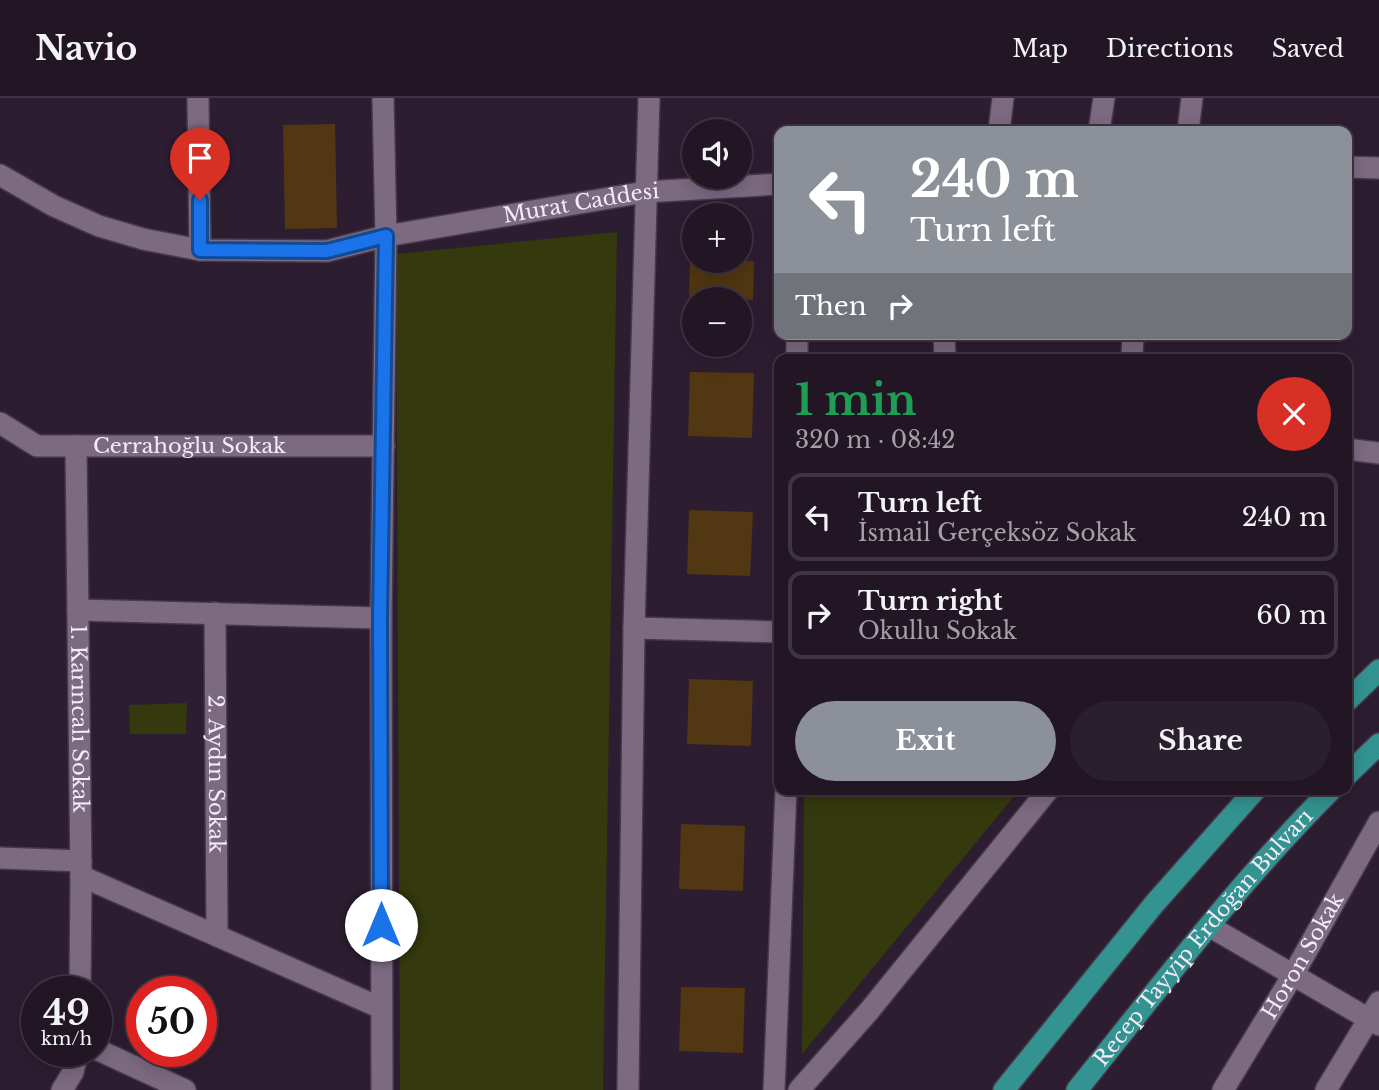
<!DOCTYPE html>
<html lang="en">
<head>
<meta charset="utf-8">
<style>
  :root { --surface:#221625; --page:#2a1f2d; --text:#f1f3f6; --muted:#a29fa7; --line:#3f3542; --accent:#8c9099 }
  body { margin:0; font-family:"Libre Baskerville",serif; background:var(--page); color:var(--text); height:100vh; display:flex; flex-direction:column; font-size:26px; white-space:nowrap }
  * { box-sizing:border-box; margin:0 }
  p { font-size:23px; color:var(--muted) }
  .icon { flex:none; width:38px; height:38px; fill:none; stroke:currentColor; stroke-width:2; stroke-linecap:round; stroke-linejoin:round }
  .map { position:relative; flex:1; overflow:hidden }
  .drawer { position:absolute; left:774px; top:256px; width:578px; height:441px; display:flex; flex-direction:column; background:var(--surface); border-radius:14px; box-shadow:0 4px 18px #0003,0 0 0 2px var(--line) }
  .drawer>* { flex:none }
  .banner { position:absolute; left:774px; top:28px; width:578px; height:214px; border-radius:14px; box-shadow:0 4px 18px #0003,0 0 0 2px var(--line); background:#8c9099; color:#fff; overflow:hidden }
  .fabs { position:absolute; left:682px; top:21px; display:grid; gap:14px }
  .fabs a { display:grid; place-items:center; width:70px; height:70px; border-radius:50%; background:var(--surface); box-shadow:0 4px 18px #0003,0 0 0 2px var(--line); font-size:35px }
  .speed { position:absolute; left:21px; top:878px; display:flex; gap:14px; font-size:35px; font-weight:700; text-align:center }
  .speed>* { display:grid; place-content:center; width:91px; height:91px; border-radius:50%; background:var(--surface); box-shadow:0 4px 18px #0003,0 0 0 2px var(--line); line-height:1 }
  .speed small { font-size:18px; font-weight:400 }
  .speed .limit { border:10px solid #d22; background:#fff; color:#111 }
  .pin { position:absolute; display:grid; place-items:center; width:60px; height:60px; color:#fff; margin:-72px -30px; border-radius:50% 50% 50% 0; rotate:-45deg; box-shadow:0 0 7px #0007 }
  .pin .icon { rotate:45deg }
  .me { position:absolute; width:77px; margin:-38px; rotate:0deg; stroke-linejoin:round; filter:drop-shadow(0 0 5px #0008) }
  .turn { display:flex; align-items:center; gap:24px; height:147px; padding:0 21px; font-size:32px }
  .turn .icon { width:91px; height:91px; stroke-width:2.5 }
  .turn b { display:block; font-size:49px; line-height:60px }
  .then { display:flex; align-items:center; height:66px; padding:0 21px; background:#0003; gap:14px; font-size:26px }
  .round { display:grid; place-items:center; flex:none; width:74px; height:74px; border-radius:37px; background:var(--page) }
  .summary { display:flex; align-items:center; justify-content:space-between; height:119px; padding:0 21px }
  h1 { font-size:42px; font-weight:700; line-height:52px; color:#1e9e55 }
  .button { display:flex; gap:14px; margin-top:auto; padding:14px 21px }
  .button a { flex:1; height:80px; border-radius:42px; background:var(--accent); color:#fff; font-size:28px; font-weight:700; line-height:80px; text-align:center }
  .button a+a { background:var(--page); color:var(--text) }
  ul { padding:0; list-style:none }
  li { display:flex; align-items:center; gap:21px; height:88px; margin:0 14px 10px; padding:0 7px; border:4px solid var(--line); border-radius:14px }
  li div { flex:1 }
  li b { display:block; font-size:26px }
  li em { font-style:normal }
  header { display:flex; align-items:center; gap:42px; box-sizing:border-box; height:98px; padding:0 35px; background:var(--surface); border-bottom:2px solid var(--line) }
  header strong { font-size:33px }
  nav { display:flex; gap:38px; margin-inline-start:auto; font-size:24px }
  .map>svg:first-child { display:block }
  .green { fill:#34390e }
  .building { fill:#513712 }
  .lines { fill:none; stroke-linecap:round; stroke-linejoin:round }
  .minor-casing { stroke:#46394a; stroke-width:24 }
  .tertiary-casing { stroke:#46394a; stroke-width:24 }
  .secondary-casing { stroke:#46394a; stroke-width:24 }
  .primary-casing { stroke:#46394a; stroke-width:24 }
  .minor { stroke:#7c6a81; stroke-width:21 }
  .tertiary { stroke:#7c6a81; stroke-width:21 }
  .secondary { stroke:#7c6a81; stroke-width:21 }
  .primary { stroke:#329391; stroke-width:21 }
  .route-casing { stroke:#114b97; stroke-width:18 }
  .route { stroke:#1a73e8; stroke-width:12 }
  .labels { text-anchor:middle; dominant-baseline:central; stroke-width:7; stroke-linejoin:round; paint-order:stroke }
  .street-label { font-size:21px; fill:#f5ebf8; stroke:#2d1d31 }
</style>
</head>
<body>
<header>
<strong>Navio</strong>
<nav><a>Map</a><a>Directions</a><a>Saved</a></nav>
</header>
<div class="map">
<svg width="1379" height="992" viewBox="0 0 1379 992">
  <rect width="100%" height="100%" fill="#2d1d31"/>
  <path class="green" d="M 617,134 L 603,992 L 400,992 L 396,156 Z
    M 187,605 L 186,636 L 130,636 L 129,607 Z
    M 804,691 L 1020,691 L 802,956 Z"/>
  <path class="building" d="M 335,26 L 337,130 L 285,131 L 283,27 Z
    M 690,163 L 754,163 L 753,202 L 689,200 Z
    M 690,274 L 754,275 L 752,340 L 688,338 Z
    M 689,412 L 753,414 L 750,478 L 687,476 Z
    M 689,581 L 753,583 L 751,648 L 687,646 Z
    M 681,726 L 745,728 L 743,793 L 679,791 Z
    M 681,889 L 745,890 L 743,955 L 679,953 Z"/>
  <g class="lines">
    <g class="minor-casing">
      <g id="minor">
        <path d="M 198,0 L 200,152"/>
        <path d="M 999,33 L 1003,0"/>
        <path d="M 1099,33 L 1104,0"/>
        <path d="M 1188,33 L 1192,0"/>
        <path d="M 0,77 L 54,108 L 99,128 L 143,141 L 200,152 L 327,153 L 386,138"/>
        <path d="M 944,236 L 945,261"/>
        <path d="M 797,261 L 797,243"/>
        <path d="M 1132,261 L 1133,236"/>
        <path id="s1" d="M 0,325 L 37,348 L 384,348"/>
        <path id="s2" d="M 76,348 L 81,778 L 80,894"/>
        <path d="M 1346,351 L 1379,355"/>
        <path d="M 78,512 L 381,520"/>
        <path id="s3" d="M 215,515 L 217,838"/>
        <path d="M 634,530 L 779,534"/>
        <path d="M 0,760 L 81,763"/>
        <path d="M 81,778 L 381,910"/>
        <path d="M 1209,828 L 1379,927"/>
        <path d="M 96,951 L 185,992"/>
        <path d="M 62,992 L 73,974 L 78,954"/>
        <path d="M 628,992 L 634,530 L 649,0"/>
        <path d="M 774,992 L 786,691"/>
        <path d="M 799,992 L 869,913 L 1049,691"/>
        <path id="s4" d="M 1223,992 L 1293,877 L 1379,724"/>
        <path d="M 1326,992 L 1379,904"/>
      </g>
    </g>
    <g class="tertiary-casing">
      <g id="tertiary">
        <path d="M 1346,69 L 1379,70"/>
        <path id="s5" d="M 386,138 L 645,94 L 779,86"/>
      </g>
    </g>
    <g class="secondary-casing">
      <path id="secondary" d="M 382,992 L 381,520 L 386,138 L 383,0"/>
    </g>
    <g class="primary-casing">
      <g id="primary">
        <path d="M 1346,604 L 1379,572"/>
        <path d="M 1346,678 L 1379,646"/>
        <path d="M 1004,992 L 1155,805 L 1256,691"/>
        <path id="s6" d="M 1077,992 C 1159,890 1239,784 1332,691"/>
      </g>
    </g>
    <use href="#minor" class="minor"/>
    <use href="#tertiary" class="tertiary"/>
    <use href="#secondary" class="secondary"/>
    <use href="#primary" class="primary"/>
  </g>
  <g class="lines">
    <g class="route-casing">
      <path id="route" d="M 200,102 L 200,152 L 327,153 L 386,138 L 380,520 L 381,827"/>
    </g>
    <use href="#route" class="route"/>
  </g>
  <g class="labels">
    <g class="street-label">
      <text stroke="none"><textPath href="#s5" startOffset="198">Murat Caddesi</textPath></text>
      <text stroke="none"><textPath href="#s1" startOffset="196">Cerrahoğlu Sokak</textPath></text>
      <text stroke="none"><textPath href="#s2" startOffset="273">1. Karıncalı Sokak</textPath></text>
      <text stroke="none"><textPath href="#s3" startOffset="161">2. Aydın Sokak</textPath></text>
      <text stroke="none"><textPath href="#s6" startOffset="198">Recep Tayyip Erdoğan Bulvarı</textPath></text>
      <text stroke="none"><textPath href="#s4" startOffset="156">Horon Sokak</textPath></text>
    </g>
  </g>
</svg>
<div class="fabs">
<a><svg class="icon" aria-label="sound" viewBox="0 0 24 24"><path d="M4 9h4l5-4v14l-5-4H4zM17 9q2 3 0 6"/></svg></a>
<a>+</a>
<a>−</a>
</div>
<div class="speed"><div>49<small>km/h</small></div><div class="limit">50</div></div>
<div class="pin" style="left:200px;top:102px;background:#d93025"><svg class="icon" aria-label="arrive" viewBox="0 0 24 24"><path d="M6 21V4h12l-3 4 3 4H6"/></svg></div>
<svg class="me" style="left:381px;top:827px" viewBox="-20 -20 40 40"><circle r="19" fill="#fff"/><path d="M0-13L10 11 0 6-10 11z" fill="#1a73e8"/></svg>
<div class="banner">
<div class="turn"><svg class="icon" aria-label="left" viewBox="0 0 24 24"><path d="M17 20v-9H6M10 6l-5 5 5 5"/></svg><div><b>240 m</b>Turn left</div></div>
<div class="then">Then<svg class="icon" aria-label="right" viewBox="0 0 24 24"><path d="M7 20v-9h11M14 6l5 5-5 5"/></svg></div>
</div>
<section class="drawer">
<div class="summary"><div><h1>1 min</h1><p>320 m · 08:42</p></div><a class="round" style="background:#d93025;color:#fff"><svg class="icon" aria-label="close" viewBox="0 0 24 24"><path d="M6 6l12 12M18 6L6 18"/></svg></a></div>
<ul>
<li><svg class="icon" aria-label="left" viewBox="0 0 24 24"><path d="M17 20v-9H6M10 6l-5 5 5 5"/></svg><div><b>Turn left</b><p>İsmail Gerçeksöz Sokak</p></div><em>240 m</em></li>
<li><svg class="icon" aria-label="right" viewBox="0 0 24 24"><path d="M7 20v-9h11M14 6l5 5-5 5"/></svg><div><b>Turn right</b><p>Okullu Sokak</p></div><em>60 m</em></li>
</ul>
<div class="button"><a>Exit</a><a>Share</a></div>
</section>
</div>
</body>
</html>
